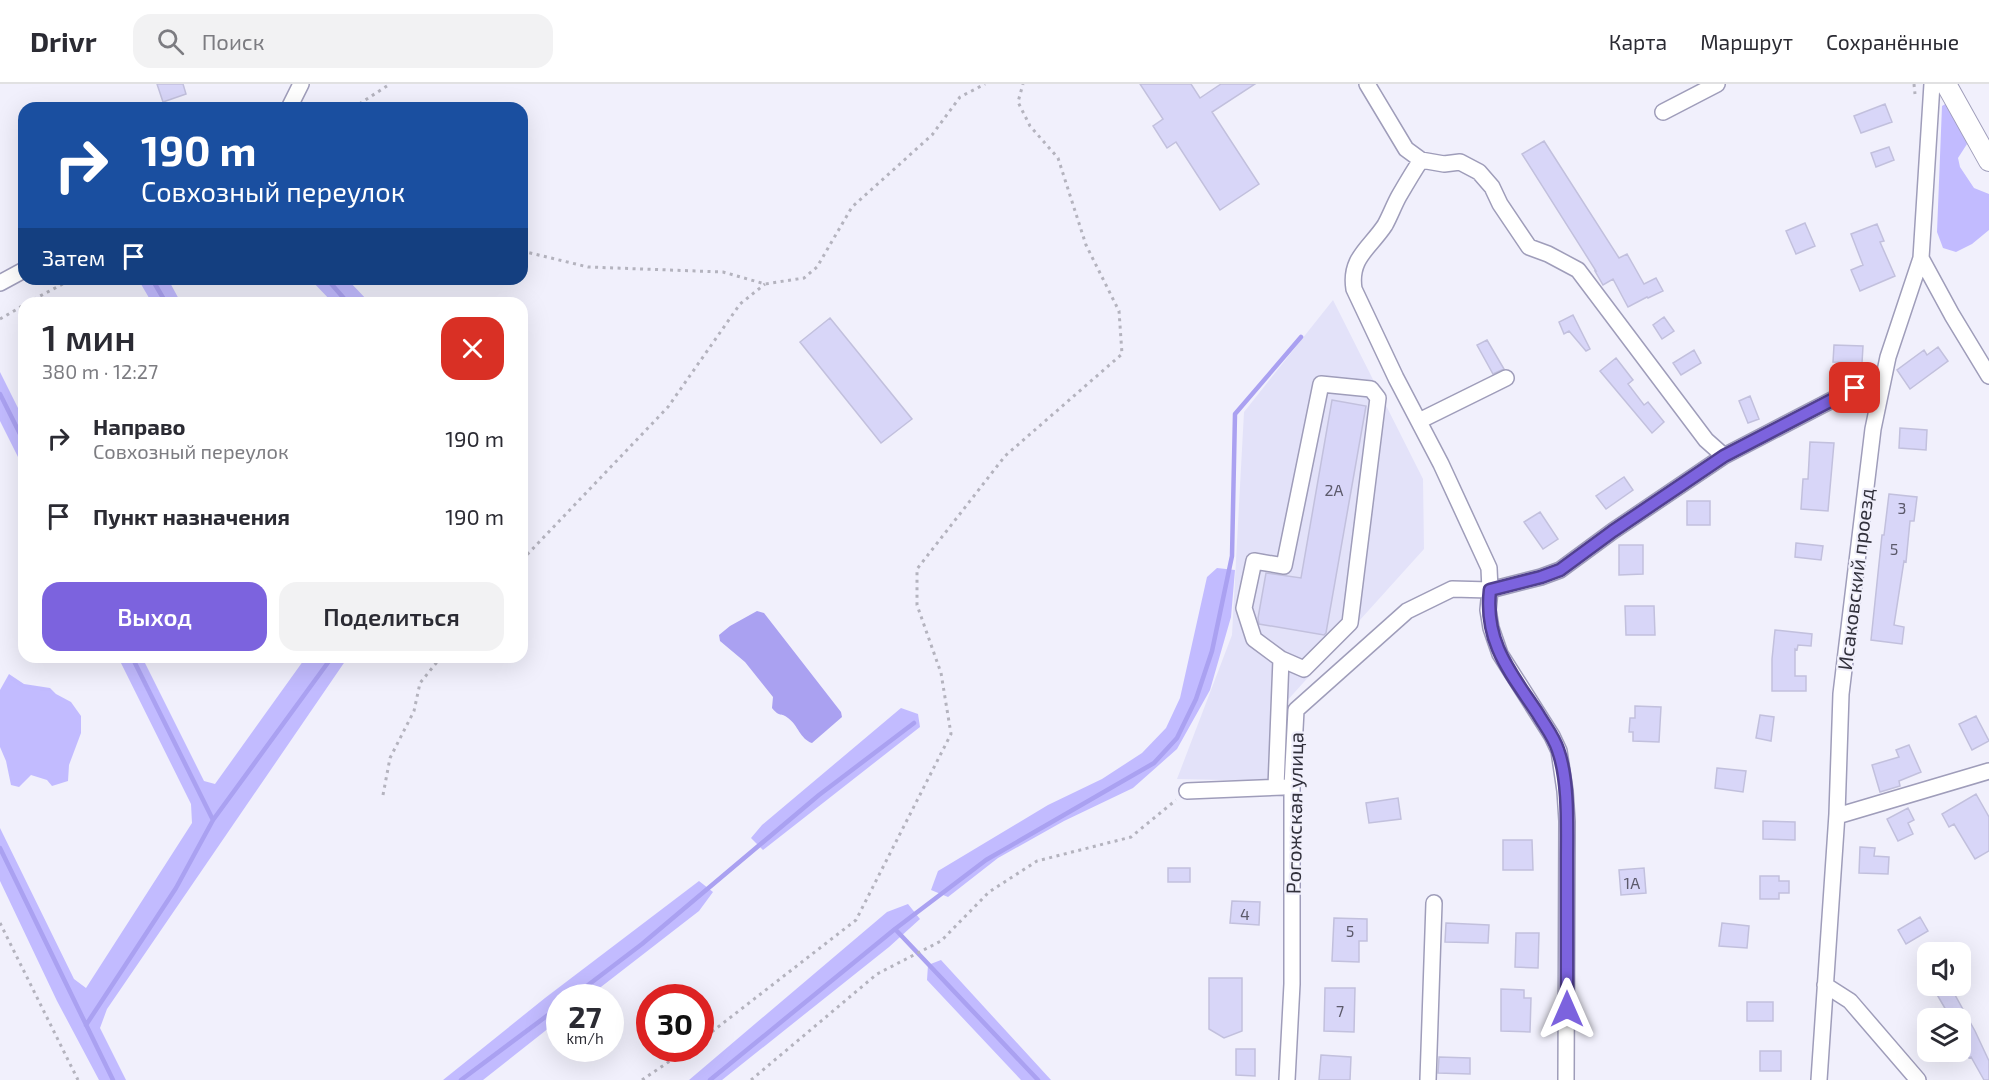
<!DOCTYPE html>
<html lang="ru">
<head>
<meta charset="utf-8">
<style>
  :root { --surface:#fff; --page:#f2f2f3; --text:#2b2b33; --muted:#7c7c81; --line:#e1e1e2; --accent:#7c63de }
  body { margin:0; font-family:"Exo 2",sans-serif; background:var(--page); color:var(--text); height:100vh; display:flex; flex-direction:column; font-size:22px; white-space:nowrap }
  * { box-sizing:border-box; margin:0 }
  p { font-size:20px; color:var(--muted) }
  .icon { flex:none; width:33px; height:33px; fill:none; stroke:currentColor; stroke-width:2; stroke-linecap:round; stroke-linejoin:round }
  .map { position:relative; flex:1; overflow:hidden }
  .side { position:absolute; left:18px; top:213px; width:510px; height:366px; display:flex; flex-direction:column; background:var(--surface); border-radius:18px; box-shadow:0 6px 24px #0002 }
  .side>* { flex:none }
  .hud { position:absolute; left:18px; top:18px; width:510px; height:183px; border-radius:18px; box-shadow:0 6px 24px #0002; background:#1a4fa0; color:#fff; overflow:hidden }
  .fabs { position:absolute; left:1917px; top:858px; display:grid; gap:12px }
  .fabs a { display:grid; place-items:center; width:54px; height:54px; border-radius:12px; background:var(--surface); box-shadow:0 6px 24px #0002; font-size:30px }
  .speed { position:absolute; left:546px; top:900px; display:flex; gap:12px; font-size:30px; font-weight:700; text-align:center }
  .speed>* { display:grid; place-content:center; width:78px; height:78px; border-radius:50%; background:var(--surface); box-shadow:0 6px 24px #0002; line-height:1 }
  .speed small { font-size:15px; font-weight:400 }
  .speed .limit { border:9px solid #d22; background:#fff; color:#111 }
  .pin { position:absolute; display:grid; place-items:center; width:51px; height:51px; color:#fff; margin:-26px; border-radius:12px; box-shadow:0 3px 9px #0006 }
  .me { position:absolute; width:66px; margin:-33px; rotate:0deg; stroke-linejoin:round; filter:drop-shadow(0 0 4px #0008) }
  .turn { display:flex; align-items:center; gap:21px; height:126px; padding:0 24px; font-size:27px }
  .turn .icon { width:78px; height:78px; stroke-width:2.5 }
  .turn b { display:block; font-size:42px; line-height:51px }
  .then { display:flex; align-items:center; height:57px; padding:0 24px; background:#0003; gap:12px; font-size:22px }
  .round { display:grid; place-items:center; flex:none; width:63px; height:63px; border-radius:18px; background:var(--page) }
  .overview { display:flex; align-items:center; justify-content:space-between; height:102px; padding:0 24px }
  h1 { font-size:36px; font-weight:600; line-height:45px }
  .action { display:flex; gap:12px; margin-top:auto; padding:12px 24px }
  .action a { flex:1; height:69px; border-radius:18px; background:var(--accent); color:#fff; font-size:24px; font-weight:600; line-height:69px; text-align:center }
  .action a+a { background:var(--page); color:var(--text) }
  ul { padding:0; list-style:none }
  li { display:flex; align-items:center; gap:18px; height:78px; padding:0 24px }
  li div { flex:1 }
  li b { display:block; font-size:22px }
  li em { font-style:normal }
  header { display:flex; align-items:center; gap:36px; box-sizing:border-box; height:84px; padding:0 30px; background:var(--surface); border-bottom:2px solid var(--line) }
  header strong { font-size:28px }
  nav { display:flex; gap:33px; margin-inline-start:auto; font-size:21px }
  .search { width:420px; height:54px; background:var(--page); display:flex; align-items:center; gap:15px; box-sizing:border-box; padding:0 21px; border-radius:18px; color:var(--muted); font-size:22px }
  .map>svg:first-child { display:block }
  .built { fill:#e3e2f9 }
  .green { fill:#c2bbff }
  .water { fill:#aaa1f1 }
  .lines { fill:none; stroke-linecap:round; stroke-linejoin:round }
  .stream { stroke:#aaa1f1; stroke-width:4.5 }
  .building { fill:#d8d6f8; stroke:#c2c0dd; stroke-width:1.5 }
  .minor-casing { stroke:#9f9dba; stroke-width:18 }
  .major-casing { stroke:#9f9dba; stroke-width:22 }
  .path { stroke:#b4b3be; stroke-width:3; stroke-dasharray:3 4.5; stroke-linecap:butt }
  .minor { stroke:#fff; stroke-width:15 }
  .major { stroke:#fff; stroke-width:20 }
  .route-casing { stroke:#514090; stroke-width:15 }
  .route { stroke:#7c63de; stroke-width:10 }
  .labels { text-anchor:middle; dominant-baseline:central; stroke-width:4.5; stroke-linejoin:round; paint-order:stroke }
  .number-label { font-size:16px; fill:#5c5a6b }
  .street-label { font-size:20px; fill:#32313c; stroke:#f1f0fc }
</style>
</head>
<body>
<header>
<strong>Drivr</strong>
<div class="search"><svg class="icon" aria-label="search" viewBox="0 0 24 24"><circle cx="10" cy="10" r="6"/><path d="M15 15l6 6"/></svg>Поиск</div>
<nav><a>Карта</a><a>Маршрут</a><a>Сохранённые</a></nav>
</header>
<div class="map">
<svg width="1989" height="996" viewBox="0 0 1989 996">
  <rect width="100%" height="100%" fill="#f1f0fc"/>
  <path class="built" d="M 1333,216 L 1423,395 L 1424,465 L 1285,619 L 1276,697 L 1177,695 L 1232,551 L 1244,328 Z"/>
  <path class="green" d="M 1947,19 L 1964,48 L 1967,60 L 1958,74 L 1960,83 L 1974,104 L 1989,110 L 1989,146 L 1972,160 L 1956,168 L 1943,164 L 1937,148 L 1942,22 Z
    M 138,195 L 168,195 L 181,219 L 152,219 Z
    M 310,195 L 347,195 L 370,219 L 333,219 Z
    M 0,288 L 24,336 L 24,385 L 0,337 Z
    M 1217,484 L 1235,486 L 1231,533 L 1210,606 L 1177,665 L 1133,704 L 1064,737 L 998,774 L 948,813 L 931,806 L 938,787 L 1048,721 L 1102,695 L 1142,669 L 1166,644 L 1180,614 L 1207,493 Z
    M 118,573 L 142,573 L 204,697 L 215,700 L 306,573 L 348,573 L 107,925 L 100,944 L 126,996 L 99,996 L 57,917 L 0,797 L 0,744 L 74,895 L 86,904 L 192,739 L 191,720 Z
    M 9,590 L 24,600 L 50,604 L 56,610 L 71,618 L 81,632 L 81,649 L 69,681 L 68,697 L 52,702 L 47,696 L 31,691 L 19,703 L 11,701 L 6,677 L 0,663 L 0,606 Z
    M 901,624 L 918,630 L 920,643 L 763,766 L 751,754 L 762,741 Z
    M 699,797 L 713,808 L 699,827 L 588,913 L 560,914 L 559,936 L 483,996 L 443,996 L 545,914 Z
    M 908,820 L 920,835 L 889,863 L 722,996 L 689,996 L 887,828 Z
    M 941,876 L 1051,996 L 1021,996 L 927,896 L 928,881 Z"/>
  <path class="water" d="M 757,527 L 764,529 L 841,628 L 842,633 L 812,659 C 800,655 798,641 788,634 C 781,628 780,634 772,624 L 773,613 L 745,578 L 720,557 L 719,551 L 730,542 Z"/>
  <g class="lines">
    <path class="stream" d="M 152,195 L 166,219
      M 327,195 L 348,219
      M 0,310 L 24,358
      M 132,573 L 213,736
      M 0,764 L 113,996
      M 895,845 L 1038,996
      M 571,914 L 642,860 L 819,711 L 914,639
      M 86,941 L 176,804 L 213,736 L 332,573
      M 461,996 L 560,922
      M 710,996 L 895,845 L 986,776 L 1154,679 L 1177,654 L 1196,615 L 1212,567 L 1232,472 L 1235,330 L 1301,253"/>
  </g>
  <path class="building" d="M 157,0 L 183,0 L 186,10 L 163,18 Z
    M 1140,0 L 1191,0 L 1200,14 L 1221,0 L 1255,0 L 1212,28 L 1259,100 L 1220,126 L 1176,58 L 1167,64 L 1153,42 L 1163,35 Z
    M 1885,20 L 1892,38 L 1861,49 L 1854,32 Z
    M 1544,57 L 1619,174 L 1627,170 L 1644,200 L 1656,194 L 1663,207 L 1648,214 L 1647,213 L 1628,223 L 1613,195 L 1603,201 L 1595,187 L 1596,187 L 1522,70 Z
    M 1889,63 L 1894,76 L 1876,83 L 1871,69 Z
    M 1805,139 L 1815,162 L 1796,170 L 1786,147 Z
    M 1877,140 L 1884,157 L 1880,158 L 1895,192 L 1860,207 L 1851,186 L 1863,181 L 1851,150 Z
    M 1573,231 L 1590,265 L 1586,267 L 1569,247 L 1564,250 L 1559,238 Z
    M 1664,233 L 1674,247 L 1662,255 L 1653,241 Z
    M 830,234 L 912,335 L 881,359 L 800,258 Z
    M 1487,256 L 1504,285 L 1493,290 L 1477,261 Z
    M 1834,261 L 1863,262 L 1862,279 L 1833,278 Z
    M 1938,263 L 1948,277 L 1910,305 L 1897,286 L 1924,266 L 1927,271 Z
    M 1694,266 L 1701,279 L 1681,291 L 1673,279 Z
    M 1616,274 L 1633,296 L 1628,300 L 1644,321 L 1648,318 L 1664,338 L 1652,349 L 1600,287 Z
    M 1750,312 L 1759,335 L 1748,339 L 1739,317 Z
    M 1332,316 L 1366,322 L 1326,549 L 1324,551 L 1259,540 L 1258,534 L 1266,489 L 1301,494 Z
    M 1900,344 L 1927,346 L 1926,366 L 1899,364 Z
    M 1810,358 L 1834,359 L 1828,427 L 1801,425 L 1803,395 L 1808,395 Z
    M 1624,393 L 1633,406 L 1606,425 L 1596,412 Z
    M 1889,410 L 1917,413 L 1914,437 L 1910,437 L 1906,478 L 1904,477 L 1894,541 L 1904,543 L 1902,560 L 1871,556 L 1882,451 L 1884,451 Z
    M 1687,417 L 1710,417 L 1710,441 L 1687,441 Z
    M 1540,428 L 1558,455 L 1543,465 L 1524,438 Z
    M 1796,459 L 1823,462 L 1821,476 L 1795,473 Z
    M 1619,461 L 1643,461 L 1643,490 L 1619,491 Z
    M 1625,522 L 1654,522 L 1655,551 L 1626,551 Z
    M 1775,546 L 1812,550 L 1811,562 L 1798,561 L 1797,566 L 1795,565 L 1795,592 L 1806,592 L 1806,607 L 1772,607 L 1772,575 Z
    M 1635,622 L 1661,623 L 1659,658 L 1633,657 L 1633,648 L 1629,648 L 1630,634 L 1635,634 Z
    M 1760,631 L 1774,633 L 1771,657 L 1756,654 Z
    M 1976,632 L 1989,657 L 1972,666 L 1959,640 Z
    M 1909,661 L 1921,688 L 1899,697 L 1900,702 L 1880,708 L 1872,681 L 1899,673 L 1896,666 Z
    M 1717,684 L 1746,687 L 1743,708 L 1715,704 Z
    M 1976,710 L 1989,733 L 1989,767 L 1975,775 L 1954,740 L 1949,743 L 1942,730 Z
    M 1398,714 L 1401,735 L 1369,739 L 1366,719 Z
    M 1908,724 L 1914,736 L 1908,739 L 1913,750 L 1898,757 L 1887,735 Z
    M 1763,737 L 1795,738 L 1795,756 L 1763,755 Z
    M 1503,756 L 1532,756 L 1533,786 L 1503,786 Z
    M 1860,763 L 1875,764 L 1874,772 L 1889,773 L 1888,790 L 1859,789 Z
    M 1168,784 L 1190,784 L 1190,798 L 1168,798 Z
    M 1644,784 L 1646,809 L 1621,811 L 1619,786 Z
    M 1760,792 L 1779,792 L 1779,797 L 1789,797 L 1789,809 L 1779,809 L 1779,815 L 1760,815 Z
    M 1232,817 L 1260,818 L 1259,841 L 1230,839 Z
    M 1920,833 L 1928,847 L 1906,860 L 1898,846 Z
    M 1334,834 L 1367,835 L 1367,857 L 1359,857 L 1359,878 L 1332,877 Z
    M 1446,839 L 1489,841 L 1488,859 L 1445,858 Z
    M 1722,839 L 1749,842 L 1747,864 L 1719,862 Z
    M 1516,849 L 1539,849 L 1538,884 L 1515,883 Z
    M 1209,894 L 1242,894 L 1242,947 L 1224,954 L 1209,945 Z
    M 1932,902 L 1950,902 L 1975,947 L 1989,977 L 1989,996 L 1984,996 L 1971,973 L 1969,974 L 1960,955 L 1960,934 L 1928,934 L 1946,926 Z
    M 1325,904 L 1355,904 L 1354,948 L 1324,947 Z
    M 1501,905 L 1524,906 L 1524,914 L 1531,914 L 1530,948 L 1501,947 Z
    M 1747,918 L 1773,918 L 1773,937 L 1747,937 Z
    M 1236,965 L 1255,965 L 1255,992 L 1236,991 Z
    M 1760,967 L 1781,967 L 1781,987 L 1760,987 Z
    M 1321,971 L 1351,973 L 1350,996 L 1319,996 Z
    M 1439,973 L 1470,974 L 1470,990 L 1438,989 Z"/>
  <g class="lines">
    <g class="minor-casing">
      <path id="minor" d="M 1367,0 L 1406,65 L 1421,76 L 1444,80 L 1460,78 L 1479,88 L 1492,103 L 1500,120 L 1529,163 L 1548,170 L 1578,186 L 1706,356 L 1724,372
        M 289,24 L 301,0
        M 1663,28 L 1717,0
        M 1421,76 C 1413,88 1406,100 1399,112 C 1394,121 1390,132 1385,141 C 1370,164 1349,174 1354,205 L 1396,294 L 1441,380 L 1489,484 L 1490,506 L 1488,526 L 1491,544 L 1500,570 L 1552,652 L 1559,667 L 1565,707 L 1567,737 L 1566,996
        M 1921,174 L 1952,231 L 1989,292
        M 0,199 L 24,186
        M 1419,337 L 1506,294
        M 1276,703 L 1281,575 L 1254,555 L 1244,524 L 1254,477 L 1284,482 L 1321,300 L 1371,305 L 1378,314 L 1350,539 L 1304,585 L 1281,575
        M 1187,707 L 1283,703
        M 1837,732 L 1989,687
        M 1825,901 L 1850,917 L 1918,996
        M 1287,996 L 1292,900 L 1292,702 L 1296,626 L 1407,527 L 1452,505 L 1490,506 L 1541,493 L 1560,486 L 1613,447 L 1724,372 L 1884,289
        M 1428,996 L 1434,819
        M 1819,996 L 1837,730 L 1841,610 L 1873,345 L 1888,273 L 1921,174 L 1932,0"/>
    </g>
    <g class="major-casing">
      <path id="major" d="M 1946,0 L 1989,77"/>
    </g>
    <path class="path" d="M 1914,0 L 1915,10
      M 353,24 L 390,0
      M 522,167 L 588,183 L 723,188 L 765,200 L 804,194 L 817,183 L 852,123 L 932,51 L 960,13 L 985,0
      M 27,219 L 72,195
      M 0,235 L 24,221
      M 522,476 L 668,323 L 740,220 L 765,200
      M 383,711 L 390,674 L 414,627 L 420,599 L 441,573
      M 0,839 L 78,996
      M 700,957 L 856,836 L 951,650 L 941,589 L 917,521 L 917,485 L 1005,372 L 1122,270 L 1119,227 L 1086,161 L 1058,74 L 1030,42 L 1018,18 L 1023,0
      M 642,996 L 689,964
      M 751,996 L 877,890 L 941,857 L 989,808 L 1037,777 L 1131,753 L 1176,716"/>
    <use href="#minor" class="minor"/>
    <use href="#major" class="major"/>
  </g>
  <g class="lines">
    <g class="route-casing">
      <path id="route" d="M 1567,925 C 1567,875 1567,825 1567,775 C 1567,742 1569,697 1558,666 C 1554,653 1545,642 1538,630 C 1511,589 1484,559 1490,506 L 1541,493 L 1560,486 L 1613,447 L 1724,372 L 1855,304"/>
    </g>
    <use href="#route" class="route"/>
  </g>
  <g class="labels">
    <g class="number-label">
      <text x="1334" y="405">2А</text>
      <text x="1902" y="423">3</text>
      <text x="1894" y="464">5</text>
      <text x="1632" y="798">1А</text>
      <text x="1245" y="829">4</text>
      <text x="1350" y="846">5</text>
      <text x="1340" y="926">7</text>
    </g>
    <g class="street-label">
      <text transform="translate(1855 495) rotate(-83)">Исаковский проезд</text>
      <text transform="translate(1294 729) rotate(-89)">Рогожская улица</text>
    </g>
  </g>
</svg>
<div class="fabs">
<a><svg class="icon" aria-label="sound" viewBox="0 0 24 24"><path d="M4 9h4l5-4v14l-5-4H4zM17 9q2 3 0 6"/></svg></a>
<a><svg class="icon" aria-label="layers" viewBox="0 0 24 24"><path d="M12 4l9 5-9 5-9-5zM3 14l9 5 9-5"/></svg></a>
</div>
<div class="speed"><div>27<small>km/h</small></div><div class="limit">30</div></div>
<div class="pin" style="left:1855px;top:304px;background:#d93025"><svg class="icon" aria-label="arrive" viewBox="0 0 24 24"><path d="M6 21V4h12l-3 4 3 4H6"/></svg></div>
<svg class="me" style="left:1567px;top:925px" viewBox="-20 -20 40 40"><path d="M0-17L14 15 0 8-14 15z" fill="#7c63de" stroke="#fff" stroke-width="4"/></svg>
<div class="hud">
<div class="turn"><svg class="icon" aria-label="right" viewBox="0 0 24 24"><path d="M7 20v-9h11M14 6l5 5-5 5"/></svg><div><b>190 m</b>Совхозный переулок</div></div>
<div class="then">Затем<svg class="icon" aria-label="arrive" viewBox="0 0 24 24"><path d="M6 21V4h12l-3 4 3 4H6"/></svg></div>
</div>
<section class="side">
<div class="overview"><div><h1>1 мин</h1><p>380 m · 12:27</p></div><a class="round" style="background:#d93025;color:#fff"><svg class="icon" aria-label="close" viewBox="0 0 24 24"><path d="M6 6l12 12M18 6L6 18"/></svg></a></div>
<ul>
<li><svg class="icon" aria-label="right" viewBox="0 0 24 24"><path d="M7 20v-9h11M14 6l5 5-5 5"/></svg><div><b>Направо</b><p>Совхозный переулок</p></div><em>190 m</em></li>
<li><svg class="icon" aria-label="arrive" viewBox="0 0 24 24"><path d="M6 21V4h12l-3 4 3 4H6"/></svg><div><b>Пункт назначения</b></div><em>190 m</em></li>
</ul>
<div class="action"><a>Выход</a><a>Поделиться</a></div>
</section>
</div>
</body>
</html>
